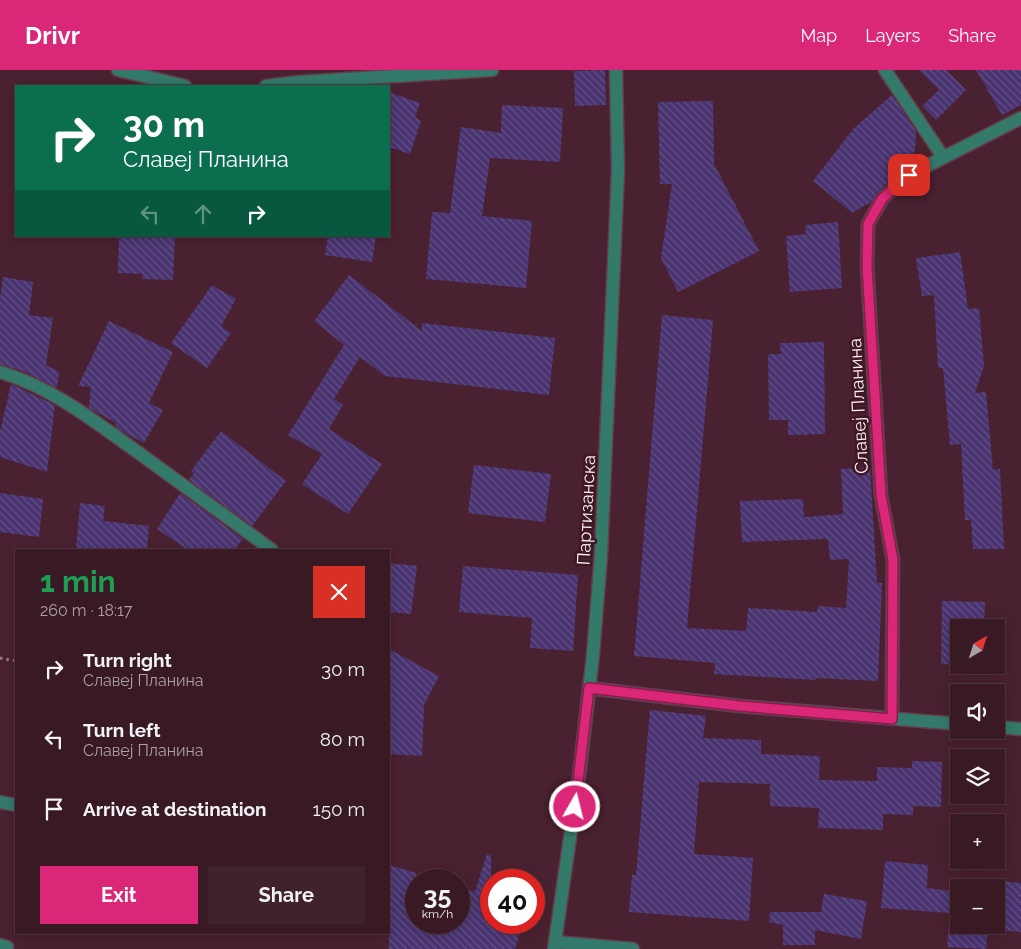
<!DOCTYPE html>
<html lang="en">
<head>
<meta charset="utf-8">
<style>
  :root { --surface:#381924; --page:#3f222c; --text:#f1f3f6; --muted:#aba0a6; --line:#523841; --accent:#db2777 }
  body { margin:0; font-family:Raleway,sans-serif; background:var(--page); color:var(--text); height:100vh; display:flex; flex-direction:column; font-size:19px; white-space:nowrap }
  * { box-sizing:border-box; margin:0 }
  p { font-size:16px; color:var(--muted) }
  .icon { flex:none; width:28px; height:28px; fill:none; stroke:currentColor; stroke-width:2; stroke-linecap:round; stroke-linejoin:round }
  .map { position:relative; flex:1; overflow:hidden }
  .panel { position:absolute; left:15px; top:479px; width:375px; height:385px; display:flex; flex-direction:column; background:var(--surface); border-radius:0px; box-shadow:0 2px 12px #0003,0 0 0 1px var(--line) }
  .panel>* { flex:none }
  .banner { position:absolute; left:15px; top:15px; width:375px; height:152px; border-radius:0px; box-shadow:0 2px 12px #0003,0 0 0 1px var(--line); background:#0b6e4f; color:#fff; overflow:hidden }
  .needle { width:32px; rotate:39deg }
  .buttons { position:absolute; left:950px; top:549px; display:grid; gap:10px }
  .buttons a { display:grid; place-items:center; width:55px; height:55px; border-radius:0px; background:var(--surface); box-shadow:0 2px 12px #0003,0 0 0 1px var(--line); font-size:25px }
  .speed { position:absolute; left:405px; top:799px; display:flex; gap:10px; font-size:25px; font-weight:700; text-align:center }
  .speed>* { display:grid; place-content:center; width:65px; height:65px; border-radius:50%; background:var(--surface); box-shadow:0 2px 12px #0003,0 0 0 1px var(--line); line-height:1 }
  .speed small { font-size:12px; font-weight:400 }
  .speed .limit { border:8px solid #d22; background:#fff; color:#111 }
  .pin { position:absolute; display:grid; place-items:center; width:42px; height:42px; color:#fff; margin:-21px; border-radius:10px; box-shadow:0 2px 8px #0006 }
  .me { position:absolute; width:55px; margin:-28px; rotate:8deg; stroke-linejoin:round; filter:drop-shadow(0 0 4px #0008) }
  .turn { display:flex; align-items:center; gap:18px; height:105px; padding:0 25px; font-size:22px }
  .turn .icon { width:65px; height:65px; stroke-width:2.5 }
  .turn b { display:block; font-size:35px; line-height:42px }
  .lanes { display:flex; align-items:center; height:48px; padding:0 25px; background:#0003; justify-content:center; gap:25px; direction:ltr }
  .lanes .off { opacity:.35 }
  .round { display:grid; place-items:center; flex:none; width:52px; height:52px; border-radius:0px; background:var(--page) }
  .summary { display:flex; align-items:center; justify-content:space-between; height:85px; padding:0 25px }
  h1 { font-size:30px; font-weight:700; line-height:38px; color:#1e9e55 }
  .cta { display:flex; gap:10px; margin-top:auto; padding:10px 25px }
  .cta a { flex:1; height:58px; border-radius:0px; background:var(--accent); color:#fff; font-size:20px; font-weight:700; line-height:58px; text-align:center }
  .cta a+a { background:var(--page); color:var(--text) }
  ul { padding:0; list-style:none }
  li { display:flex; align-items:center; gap:15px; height:70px; padding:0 25px }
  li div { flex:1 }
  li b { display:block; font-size:19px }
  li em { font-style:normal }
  header { display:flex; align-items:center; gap:30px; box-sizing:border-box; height:70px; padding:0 25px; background:var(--accent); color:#fff }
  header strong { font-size:24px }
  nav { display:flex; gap:28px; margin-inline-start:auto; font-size:18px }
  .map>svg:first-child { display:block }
  .building { fill:url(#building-back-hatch) }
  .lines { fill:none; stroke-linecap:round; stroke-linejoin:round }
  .minor-casing { stroke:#633e4b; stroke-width:15 }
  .path { stroke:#987c86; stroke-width:3; stroke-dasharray:2.5 4; stroke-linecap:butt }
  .minor { stroke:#347a6b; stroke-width:12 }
  .route-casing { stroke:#8e194d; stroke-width:12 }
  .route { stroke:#db2777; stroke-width:9 }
  .labels { text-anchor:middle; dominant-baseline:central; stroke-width:5; stroke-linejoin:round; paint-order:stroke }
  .street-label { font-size:18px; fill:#fcf1f4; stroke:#3f1727 }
</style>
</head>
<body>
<header>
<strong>Drivr</strong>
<nav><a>Map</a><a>Layers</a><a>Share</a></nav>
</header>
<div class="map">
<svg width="1021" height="879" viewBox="0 0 1021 879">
  <defs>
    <pattern id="building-back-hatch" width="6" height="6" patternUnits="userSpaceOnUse" patternTransform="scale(1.25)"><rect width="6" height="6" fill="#493371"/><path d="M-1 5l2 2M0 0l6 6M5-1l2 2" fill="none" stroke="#645186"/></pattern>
  </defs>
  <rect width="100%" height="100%" fill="#4a2130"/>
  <path class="building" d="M 605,0 L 606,35 L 575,36 L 574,1 Z
    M 919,0 L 946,0 L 966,20 L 936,50 L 922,36 L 939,20 Z
    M 976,0 L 1021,0 L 1021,35 L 1002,45 Z
    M 389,22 L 420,33 L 415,47 L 421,51 L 410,84 L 389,77 Z
    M 892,25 L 916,61 L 915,80 L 906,95 L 877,123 L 871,132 L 852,143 L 813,111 L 854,58 Z
    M 713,31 L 714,94 L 759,181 L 678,222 L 661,188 L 672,114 L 660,114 L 658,32 Z
    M 502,35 L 563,38 L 560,92 L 490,88 L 482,146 L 532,151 L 526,218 L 426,209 L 432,142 L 450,143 L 461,57 L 501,63 Z
    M 838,152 L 842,218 L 790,222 L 786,166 L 806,164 L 805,155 Z
    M 119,166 L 175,166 L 173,210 L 142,209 L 143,204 L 118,203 Z
    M 328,166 L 376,166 L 372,192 L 325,185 Z
    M 960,182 L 968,239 L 979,238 L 984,296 L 975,323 L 986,322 L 993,400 L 1000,399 L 1004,479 L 973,479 L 971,450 L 965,450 L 961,374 L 950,375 L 943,298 L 938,298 L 934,225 L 922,226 L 916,188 Z
    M 349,205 L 422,261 L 422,253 L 555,268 L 549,325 L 385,306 L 360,287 L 334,329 L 343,335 L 329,359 L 382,394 L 348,444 L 302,414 L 322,384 L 288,365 L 344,275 L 314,251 Z
    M 3,207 L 33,212 L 29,245 L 53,248 L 46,295 L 59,302 L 57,318 L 23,301 L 0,294 L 0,229 Z
    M 212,215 L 236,229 L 221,256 L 231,263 L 207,298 L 171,273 Z
    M 662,245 L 713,250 L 687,558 L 746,561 L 748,538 L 817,542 L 818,536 L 846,538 L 849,489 L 830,490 L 828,469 L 742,472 L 740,431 L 803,429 L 804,447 L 843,444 L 841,399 L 870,398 L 877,513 L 882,513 L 878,611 L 816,608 L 816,610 L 714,604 L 715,593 L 634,586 Z
    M 109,251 L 173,282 L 149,333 L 163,340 L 144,373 L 120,360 L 115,355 L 116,353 L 89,338 L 91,317 L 78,316 Z
    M 824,272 L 825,364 L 788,365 L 788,350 L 769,350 L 768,284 L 781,284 L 780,273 Z
    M 11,314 L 55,335 L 47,402 L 0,387 L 0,362 Z
    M 221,361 L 286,411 L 252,456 L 189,410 L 194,403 L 191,401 Z
    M 474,395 L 551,404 L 545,452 L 468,443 Z
    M 0,423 L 43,429 L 39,467 L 0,462 Z
    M 180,423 L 243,469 L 234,480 L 188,480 L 157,459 Z
    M 80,433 L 105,436 L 103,451 L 149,456 L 147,480 L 76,480 Z
    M 389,493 L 417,496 L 411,544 L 389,542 Z
    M 463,496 L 578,505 L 573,581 L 530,578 L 532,548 L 459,542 Z
    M 942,531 L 985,532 L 984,558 L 959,558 L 959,595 L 941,594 Z
    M 389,579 L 439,606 L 424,635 L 422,686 L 389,684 Z
    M 650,640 L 706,646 L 703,668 L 761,670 L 761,684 L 820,686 L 819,710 L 877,711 L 877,697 L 912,698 L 912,691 L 942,692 L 941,737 L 913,736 L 913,745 L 883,744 L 883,760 L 818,758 L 819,738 L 770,736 L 770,714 L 699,712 L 694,784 L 753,788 L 749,851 L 629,842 L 632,805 L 636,805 Z
    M 487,784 L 491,785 L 491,852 L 523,852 L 515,879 L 389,879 L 389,795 L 416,803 L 416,852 L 459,852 L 459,817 L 475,822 Z
    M 885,791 L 928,795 L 927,818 L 959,822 L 959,855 L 996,855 L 996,818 L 988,818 L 989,810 L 1021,813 L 1021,862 L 988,859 L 986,879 L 947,877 L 950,843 L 881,838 Z
    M 824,824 L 867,831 L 861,869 L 815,860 L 815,875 L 783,875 L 783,855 L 769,852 L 770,842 L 821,842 Z"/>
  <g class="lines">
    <g class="minor-casing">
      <path id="minor" d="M 118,0 L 185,16
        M 885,0 L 943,87
        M 266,16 L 299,12 L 492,0
        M 0,302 C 54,318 98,354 143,386 C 186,417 229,449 272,480
        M 589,618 L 740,636 L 959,654
        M 892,649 L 893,490 L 881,425 L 867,196 L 868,154 L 882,129 L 909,105 L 1021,48
        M 996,657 L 1021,659
        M 0,732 L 16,735
        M 555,872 L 633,879
        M 0,875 L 7,877
        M 554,879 L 580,698 L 593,585 L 601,485 L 618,101 L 616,0"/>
    </g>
    <path class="path" d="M 0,588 L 16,591"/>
    <use href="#minor" class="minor"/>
  </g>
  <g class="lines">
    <g class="route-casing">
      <path id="route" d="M 575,737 L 589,618 L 740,636 L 892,649 L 893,490 L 881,425 L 867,196 L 868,154 L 882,129 L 909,105"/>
    </g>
    <use href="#route" class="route"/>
  </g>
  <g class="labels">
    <g class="street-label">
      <text transform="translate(858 336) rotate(-93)">Славеј Планина</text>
      <text transform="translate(586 440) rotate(-87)">Партизанска</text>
    </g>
  </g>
</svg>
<div class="buttons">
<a><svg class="needle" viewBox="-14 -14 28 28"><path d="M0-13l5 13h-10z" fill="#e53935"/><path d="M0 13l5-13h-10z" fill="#aba0a6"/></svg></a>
<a><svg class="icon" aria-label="sound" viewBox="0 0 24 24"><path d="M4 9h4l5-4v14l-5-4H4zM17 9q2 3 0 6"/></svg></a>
<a><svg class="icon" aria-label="layers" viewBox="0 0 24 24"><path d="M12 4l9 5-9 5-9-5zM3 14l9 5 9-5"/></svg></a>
<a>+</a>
<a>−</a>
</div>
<div class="speed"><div>35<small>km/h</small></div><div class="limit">40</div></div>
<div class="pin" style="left:909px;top:105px;background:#d93025"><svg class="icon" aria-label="arrive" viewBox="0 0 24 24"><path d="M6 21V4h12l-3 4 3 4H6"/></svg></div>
<svg class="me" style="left:575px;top:737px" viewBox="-20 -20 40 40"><circle r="17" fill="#db2777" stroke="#fff" stroke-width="3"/><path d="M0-11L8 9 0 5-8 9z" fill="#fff"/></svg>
<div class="banner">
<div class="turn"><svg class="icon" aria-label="right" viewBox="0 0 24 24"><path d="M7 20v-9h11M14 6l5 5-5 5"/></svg><div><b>30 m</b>Славеј Планина</div></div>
<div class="lanes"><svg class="icon off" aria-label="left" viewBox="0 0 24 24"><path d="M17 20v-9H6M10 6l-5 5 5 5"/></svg><svg class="icon off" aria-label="ahead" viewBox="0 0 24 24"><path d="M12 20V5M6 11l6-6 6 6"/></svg><svg class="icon" aria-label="right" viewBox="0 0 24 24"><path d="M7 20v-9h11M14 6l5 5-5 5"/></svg></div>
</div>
<section class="panel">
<div class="summary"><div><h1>1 min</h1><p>260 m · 18:17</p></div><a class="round" style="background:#d93025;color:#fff"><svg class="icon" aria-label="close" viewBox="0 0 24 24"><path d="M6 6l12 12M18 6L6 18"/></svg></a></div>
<ul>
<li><svg class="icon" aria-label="right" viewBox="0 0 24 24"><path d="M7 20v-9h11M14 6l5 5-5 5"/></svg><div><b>Turn right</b><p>Славеј Планина</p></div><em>30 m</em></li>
<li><svg class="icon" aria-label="left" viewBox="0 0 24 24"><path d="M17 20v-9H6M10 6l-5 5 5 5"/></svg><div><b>Turn left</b><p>Славеј Планина</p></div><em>80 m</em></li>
<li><svg class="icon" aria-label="arrive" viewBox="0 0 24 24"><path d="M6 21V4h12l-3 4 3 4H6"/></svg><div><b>Arrive at destination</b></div><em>150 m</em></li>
</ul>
<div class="cta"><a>Exit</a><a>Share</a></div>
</section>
</div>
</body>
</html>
